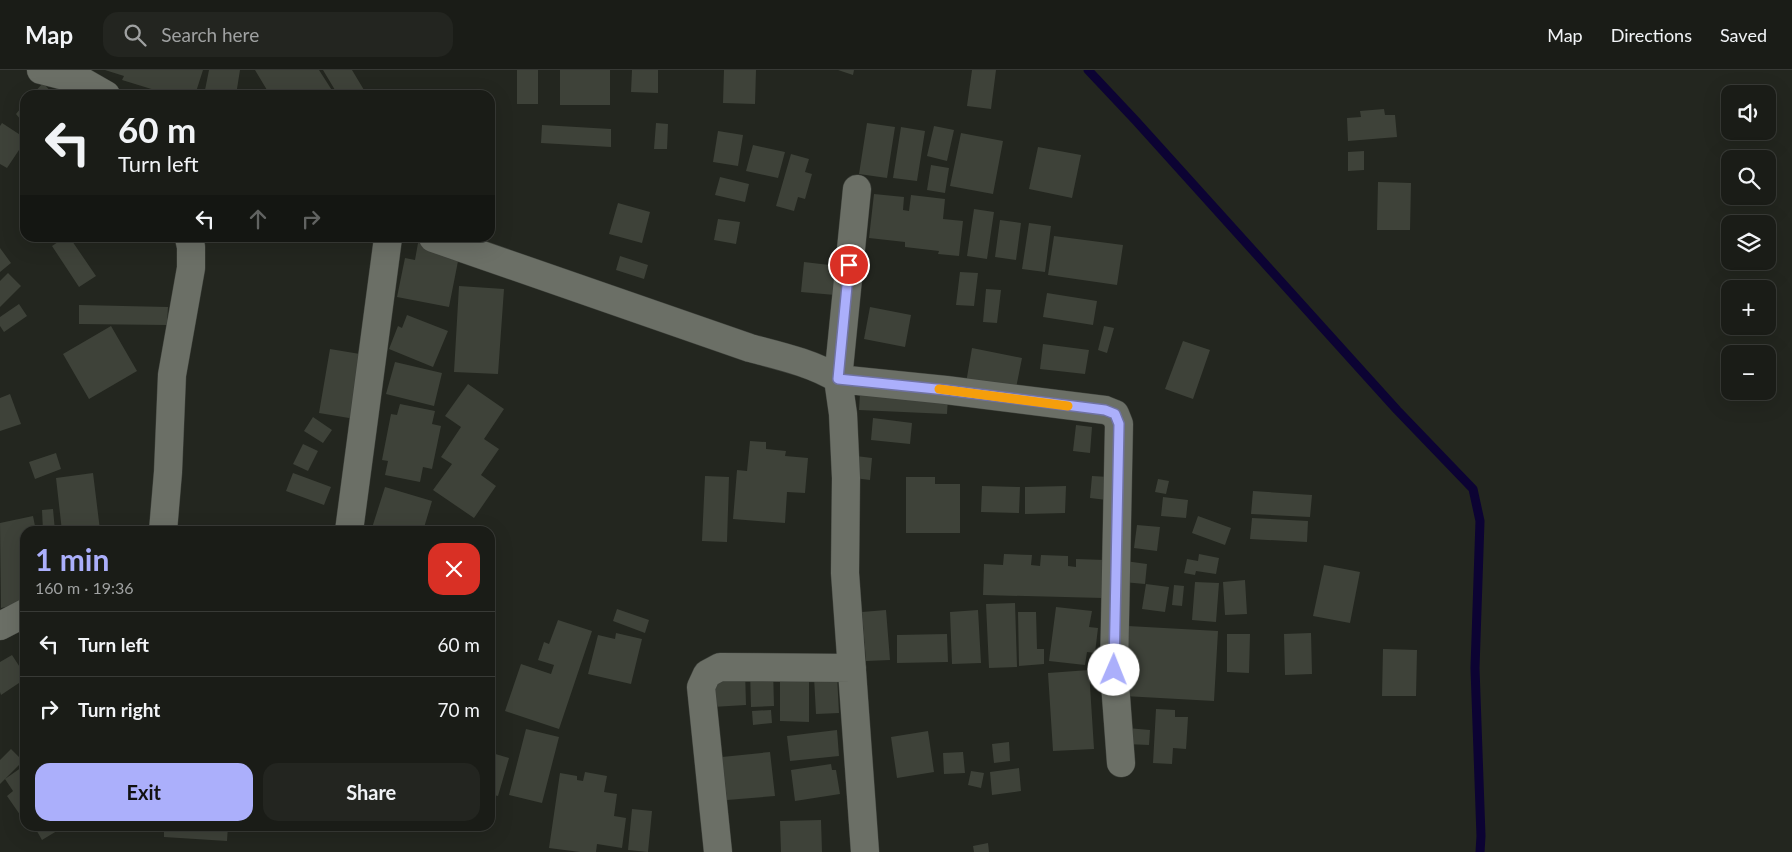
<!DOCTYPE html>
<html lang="en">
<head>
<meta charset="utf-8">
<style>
  :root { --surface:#1a1c17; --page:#232520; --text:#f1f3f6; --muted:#9fa1a1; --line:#383a36; --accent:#abaffb }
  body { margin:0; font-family:Lato,sans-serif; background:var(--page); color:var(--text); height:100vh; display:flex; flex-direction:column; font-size:19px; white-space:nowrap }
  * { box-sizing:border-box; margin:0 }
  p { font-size:16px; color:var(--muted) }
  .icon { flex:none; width:28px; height:28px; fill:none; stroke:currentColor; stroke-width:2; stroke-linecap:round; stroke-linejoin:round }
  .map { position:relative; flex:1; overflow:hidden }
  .side { position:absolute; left:20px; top:456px; width:475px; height:305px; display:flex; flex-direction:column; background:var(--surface); border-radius:15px; box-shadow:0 5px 20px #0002,0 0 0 1px var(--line) }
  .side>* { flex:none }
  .banner { position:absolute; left:20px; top:20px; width:475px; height:152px; border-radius:15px; box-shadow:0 5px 20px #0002,0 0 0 1px var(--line); background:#1a1c17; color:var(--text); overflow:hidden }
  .buttons { position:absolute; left:1721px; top:15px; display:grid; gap:10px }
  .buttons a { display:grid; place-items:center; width:55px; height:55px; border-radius:10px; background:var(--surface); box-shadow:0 5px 20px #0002,0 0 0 1px var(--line); font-size:25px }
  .pin { position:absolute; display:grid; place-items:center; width:42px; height:42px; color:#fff; margin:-21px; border:2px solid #fff; border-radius:50%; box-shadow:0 1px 5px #0007 }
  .me { position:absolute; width:55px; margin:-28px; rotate:1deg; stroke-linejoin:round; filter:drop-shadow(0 0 4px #0008) }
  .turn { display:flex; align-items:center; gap:18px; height:105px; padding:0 15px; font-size:22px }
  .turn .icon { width:65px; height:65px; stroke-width:2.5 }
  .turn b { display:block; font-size:35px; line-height:42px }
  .lanes { display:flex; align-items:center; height:48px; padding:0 15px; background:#0003; justify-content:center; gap:25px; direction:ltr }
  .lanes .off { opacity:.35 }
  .round { display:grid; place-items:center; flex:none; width:52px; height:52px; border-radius:15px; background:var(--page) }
  .summary { display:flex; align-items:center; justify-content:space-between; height:85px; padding:0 15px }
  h1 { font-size:30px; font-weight:700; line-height:38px; color:var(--accent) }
  .button { display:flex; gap:10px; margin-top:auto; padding:10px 15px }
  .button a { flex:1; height:58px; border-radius:15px; background:var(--accent); color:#111; font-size:20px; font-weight:700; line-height:58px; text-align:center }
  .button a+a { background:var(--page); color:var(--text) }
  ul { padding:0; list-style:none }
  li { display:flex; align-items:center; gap:15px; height:65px; padding:0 15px; border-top:1px solid var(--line) }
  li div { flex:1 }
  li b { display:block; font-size:19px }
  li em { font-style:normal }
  header { display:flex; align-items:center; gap:30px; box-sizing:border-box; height:70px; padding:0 25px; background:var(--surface); border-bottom:1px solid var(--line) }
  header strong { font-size:24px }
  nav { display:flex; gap:28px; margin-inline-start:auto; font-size:18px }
  .search { width:350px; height:45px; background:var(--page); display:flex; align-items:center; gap:12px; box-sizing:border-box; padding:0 18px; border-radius:15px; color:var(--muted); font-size:19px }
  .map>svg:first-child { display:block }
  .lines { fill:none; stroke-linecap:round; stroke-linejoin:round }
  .stream { stroke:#0c0333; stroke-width:9 }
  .building { fill:#3e4239 }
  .minor-casing { stroke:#3e413b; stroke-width:29 }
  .minor { stroke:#6b6f66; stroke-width:28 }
  .route-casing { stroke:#6f72a3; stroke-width:12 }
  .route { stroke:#abaffb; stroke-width:9 }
  .slow { stroke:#f59e0b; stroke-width:9 }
</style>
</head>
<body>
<header>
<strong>Map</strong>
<div class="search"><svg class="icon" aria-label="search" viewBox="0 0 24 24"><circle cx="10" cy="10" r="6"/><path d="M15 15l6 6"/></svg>Search here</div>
<nav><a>Map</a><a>Directions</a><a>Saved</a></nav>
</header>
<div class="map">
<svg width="1792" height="782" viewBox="0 0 1792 782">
  <rect width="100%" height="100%" fill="#23261f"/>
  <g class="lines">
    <path class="stream" d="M 1088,0 L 1136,51 L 1397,340 L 1473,419 L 1480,451 L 1475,598 L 1481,766 L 1480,782"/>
  </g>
  <path class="building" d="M 105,0 L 203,0 L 195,25 L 171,25 L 122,10 L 124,6 Z
    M 209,0 L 240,0 L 236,25 L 204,25 Z
    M 255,0 L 319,0 L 335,25 L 270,25 Z
    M 323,0 L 352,0 L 367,25 L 338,25 Z
    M 517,0 L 538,0 L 538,34 L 517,34 Z
    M 560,0 L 610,0 L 610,35 L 560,35 Z
    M 632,0 L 658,0 L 658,23 L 631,22 Z
    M 724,0 L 756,0 L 755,34 L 723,33 Z
    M 838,0 L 854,0 L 853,5 Z
    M 972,0 L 996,0 L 991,39 L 967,36 Z
    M 43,13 L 54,25 L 32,25 Z
    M 25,33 L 25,55 L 16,44 Z
    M 1384,39 L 1385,45 L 1395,45 L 1397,67 L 1348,71 L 1347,48 L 1361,47 L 1360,41 Z
    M 2,53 L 25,68 L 25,71 L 7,98 L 0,94 L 0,56 Z
    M 656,53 L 668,54 L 667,79 L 654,79 Z
    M 867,53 L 895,57 L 887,108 L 859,104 Z
    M 542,55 L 611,59 L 611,77 L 541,73 Z
    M 934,56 L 954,60 L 947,91 L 927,86 Z
    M 901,57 L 925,61 L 917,111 L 893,108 Z
    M 718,61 L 743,65 L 738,96 L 713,92 Z
    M 961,63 L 1003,71 L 993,124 L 950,116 Z
    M 753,75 L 785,82 L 778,108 L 746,101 Z
    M 1038,77 L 1081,85 L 1072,128 L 1029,119 Z
    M 1364,81 L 1364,100 L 1348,101 L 1348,82 Z
    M 791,84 L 809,89 L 805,102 L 812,104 L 805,129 L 798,127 L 794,141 L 776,136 Z
    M 931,95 L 949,98 L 945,123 L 927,120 Z
    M 720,107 L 749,114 L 745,132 L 715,125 Z
    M 1378,112 L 1411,113 L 1410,160 L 1377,160 Z
    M 874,124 L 904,127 L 903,140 L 909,141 L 911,125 L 945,129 L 943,149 L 963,151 L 959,186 L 938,184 L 939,181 L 905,177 L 905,172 L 869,168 Z
    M 618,133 L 650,142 L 642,173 L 609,164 Z
    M 974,139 L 994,142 L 987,189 L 967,186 Z
    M 718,149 L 740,152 L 736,174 L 714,170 Z
    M 1000,150 L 1021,153 L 1016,190 L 995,187 Z
    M 1029,153 L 1051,156 L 1045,202 L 1022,199 Z
    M 1054,166 L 1123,175 L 1117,215 L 1048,205 Z
    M 64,168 L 70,168 L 96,206 L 79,217 L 52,176 Z
    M 418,173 L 460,181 L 449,237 L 397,227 L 405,188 L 415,190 Z
    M 0,178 L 11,193 L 0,202 Z
    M 620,186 L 648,195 L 644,209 L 616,200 Z
    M 804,192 L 838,196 L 835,225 L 801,222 Z
    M 960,202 L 978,203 L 974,236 L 956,235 Z
    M 8,203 L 21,216 L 0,237 L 0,211 Z
    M 459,216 L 504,219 L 498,304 L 454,302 Z
    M 986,219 L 1001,220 L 997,253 L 983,252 Z
    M 1047,223 L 1097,231 L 1093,255 L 1043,247 Z
    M 19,234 L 27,246 L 4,262 L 0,256 L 0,247 Z
    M 79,235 L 168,237 L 167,255 L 79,254 Z
    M 870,237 L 911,245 L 905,277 L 864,269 Z
    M 407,245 L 448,261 L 433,297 L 389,279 L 398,256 L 402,258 Z
    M 111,256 L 137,301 L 89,329 L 63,284 Z
    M 1104,256 L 1114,258 L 1107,283 L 1098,280 Z
    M 1183,271 L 1210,280 L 1193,329 L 1165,319 Z
    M 1043,274 L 1089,280 L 1085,304 L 1040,299 Z
    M 972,278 L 1022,288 L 1015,323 L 966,313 Z
    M 330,279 L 366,285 L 355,349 L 319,343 Z
    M 395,292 L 442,303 L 434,336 L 386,324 Z
    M 468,314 L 504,339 L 484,369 L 499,379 L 481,405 L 496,416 L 474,448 L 433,420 L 452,394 L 441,387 L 461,357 L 445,346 Z
    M 860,323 L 948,327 L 947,344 L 859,340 Z
    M 10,324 L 21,354 L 0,361 L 0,328 Z
    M 400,334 L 435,341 L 432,354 L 441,356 L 432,399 L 423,397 L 420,412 L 385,405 L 388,391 L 382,390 L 391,344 L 397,345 Z
    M 313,347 L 332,360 L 323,373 L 304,361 Z
    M 873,348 L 912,353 L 910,374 L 871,370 Z
    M 1076,355 L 1092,357 L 1090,383 L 1073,381 Z
    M 750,371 L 766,372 L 766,379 L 786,381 L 785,386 L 808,388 L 805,423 L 787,422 L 785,453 L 733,449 L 737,400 L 747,401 Z
    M 303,374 L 318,381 L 308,401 L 293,394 Z
    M 56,383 L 61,399 L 35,409 L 29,392 Z
    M 856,386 L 872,388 L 870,410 L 854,408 Z
    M 93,403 L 100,460 L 62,461 L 56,408 Z
    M 293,403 L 331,417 L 324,435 L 286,421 Z
    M 705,406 L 729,407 L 727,472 L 702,471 Z
    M 1092,406 L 1109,407 L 1107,430 L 1090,428 Z
    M 906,407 L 935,407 L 935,414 L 960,414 L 960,463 L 906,463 Z
    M 1158,409 L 1169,411 L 1166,424 L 1155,422 Z
    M 982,416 L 1020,417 L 1019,443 L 981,442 Z
    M 1066,416 L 1065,443 L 1025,444 L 1025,417 Z
    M 385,417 L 432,431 L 423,461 L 371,461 Z
    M 1253,421 L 1312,425 L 1310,447 L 1251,444 Z
    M 1163,427 L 1188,430 L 1186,448 L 1161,446 Z
    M 53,439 L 55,461 L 43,461 L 42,440 Z
    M 33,446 L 36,461 L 25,461 L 25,533 L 1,538 L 0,453 Z
    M 1198,446 L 1231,458 L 1225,475 L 1192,463 Z
    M 1252,448 L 1308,451 L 1307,472 L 1250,469 Z
    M 1137,455 L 1160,457 L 1157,481 L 1134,478 Z
    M 1004,484 L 1032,485 L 1031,495 L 1040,496 L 1041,485 L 1068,486 L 1068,496 L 1076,497 L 1076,489 L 1105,490 L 1103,528 L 983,525 L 984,494 L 1003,495 Z
    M 1199,484 L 1219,488 L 1216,504 L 1196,501 L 1195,505 L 1184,503 L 1187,489 L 1198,491 Z
    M 1125,491 L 1147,494 L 1145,514 L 1123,512 Z
    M 1324,495 L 1360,502 L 1350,553 L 1313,546 Z
    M 1245,510 L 1247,544 L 1225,545 L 1223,512 Z
    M 1195,512 L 1219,513 L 1216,552 L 1192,550 Z
    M 1146,514 L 1169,517 L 1165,542 L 1142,539 Z
    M 1174,515 L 1184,516 L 1182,536 L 1172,535 Z
    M 1015,533 L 1017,597 L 989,598 L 986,534 Z
    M 1056,537 L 1092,541 L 1089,557 L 1098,558 L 1095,583 L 1087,582 L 1085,595 L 1049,591 Z
    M 617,539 L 649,550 L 645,563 L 613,551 Z
    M 886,540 L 890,590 L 866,591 L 862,542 Z
    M 978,540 L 981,593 L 952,594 L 950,542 Z
    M 1018,542 L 1036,542 L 1037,579 L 1044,579 L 1044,594 L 1019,596 Z
    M 558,550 L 592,561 L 559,659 L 505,641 L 521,594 L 551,604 L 554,595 L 538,590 L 544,572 L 549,574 Z
    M 1128,556 L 1218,561 L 1214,631 L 1124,626 Z
    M 616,563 L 642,569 L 631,614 L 588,604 L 598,565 L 615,569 Z
    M 1311,563 L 1312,604 L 1285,605 L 1284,564 Z
    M 947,564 L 948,592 L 897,593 L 897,565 Z
    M 1227,564 L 1250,564 L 1249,603 L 1227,602 Z
    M 1383,579 L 1417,580 L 1416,626 L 1382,626 Z
    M 12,585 L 25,605 L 25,609 L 1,625 L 0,622 L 0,592 Z
    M 773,599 L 774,636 L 751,637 L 750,600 Z
    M 745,600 L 746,635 L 712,637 L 711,602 Z
    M 1089,600 L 1094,679 L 1053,681 L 1048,603 Z
    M 837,605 L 839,643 L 816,644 L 814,607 Z
    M 780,612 L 809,612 L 809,652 L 780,651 Z
    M 1156,639 L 1175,640 L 1175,647 L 1188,647 L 1186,679 L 1173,678 L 1172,694 L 1153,693 Z
    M 771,640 L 772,653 L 753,655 L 752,641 Z
    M 1127,658 L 1150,660 L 1149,675 L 1126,674 Z
    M 526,659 L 559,667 L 542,733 L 509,725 Z
    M 837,660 L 839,686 L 790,691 L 787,666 Z
    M 928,661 L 934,702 L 897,708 L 891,667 Z
    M 1009,672 L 1010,691 L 994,693 L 992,674 Z
    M 490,673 L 495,674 L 492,683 L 509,688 L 498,726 L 490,724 Z
    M 11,679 L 23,691 L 0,714 L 0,690 Z
    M 770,682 L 775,726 L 727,730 L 722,687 Z
    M 963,682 L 965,703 L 944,704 L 943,683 Z
    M 831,694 L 832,700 L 836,700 L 840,724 L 795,731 L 791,700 Z
    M 25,695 L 25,752 L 7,726 L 13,721 L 5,709 Z
    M 1019,698 L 1021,721 L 992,725 L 990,702 Z
    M 971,701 L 984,703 L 981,718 L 968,715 Z
    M 585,702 L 607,706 L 604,722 L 617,724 L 614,746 L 626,748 L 622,778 L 597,774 L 596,782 L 580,782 L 549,778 L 560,703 L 577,706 L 577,710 L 583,711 Z
    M 632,739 L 652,741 L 648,782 L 628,780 Z
    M 821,750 L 822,782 L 781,782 L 780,751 Z
    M 34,756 L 65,756 L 42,770 Z
    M 164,756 L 228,756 L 227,771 L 164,767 Z
    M 988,773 L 989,782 L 974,782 L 973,776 Z"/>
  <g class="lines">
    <g class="minor-casing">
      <path id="minor" d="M 41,0 L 80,10 L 106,25
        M 857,119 L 838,309 L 946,320 L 1105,340 L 1115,344 L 1119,354 L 1114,600 L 1121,693
        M 433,168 L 750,278 C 780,286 812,293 838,309 L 843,344 L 846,408 L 845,503 L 865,782
        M 163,461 L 168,402 L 172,305 L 191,198 L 191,177 L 189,168
        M 349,461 L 388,168
        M 0,556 L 25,543
        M 718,782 L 701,617 L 707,604 L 720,597 L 852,598"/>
    </g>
    <use href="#minor" class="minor"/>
  </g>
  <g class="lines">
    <g class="route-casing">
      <path id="route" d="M 849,195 L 838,309 L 946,320 L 1105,340 L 1115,344 L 1119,354 L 1114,600"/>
    </g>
    <use href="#route" class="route"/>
    <path class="slow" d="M 939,319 L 1068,336"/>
  </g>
</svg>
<div class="buttons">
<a><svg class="icon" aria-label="sound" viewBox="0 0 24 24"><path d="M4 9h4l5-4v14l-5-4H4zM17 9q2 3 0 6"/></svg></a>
<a><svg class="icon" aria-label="search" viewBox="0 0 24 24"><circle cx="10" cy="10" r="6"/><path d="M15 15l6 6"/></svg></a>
<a><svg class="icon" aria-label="layers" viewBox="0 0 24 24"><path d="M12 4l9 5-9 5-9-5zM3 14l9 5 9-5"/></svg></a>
<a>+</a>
<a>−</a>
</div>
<div class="pin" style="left:849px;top:195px;background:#d93025"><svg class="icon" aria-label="arrive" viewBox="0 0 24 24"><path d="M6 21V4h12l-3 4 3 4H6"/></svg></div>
<svg class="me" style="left:1114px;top:600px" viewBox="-20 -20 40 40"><circle r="19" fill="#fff"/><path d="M0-13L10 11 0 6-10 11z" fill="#abaffb"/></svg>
<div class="banner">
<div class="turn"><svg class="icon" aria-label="left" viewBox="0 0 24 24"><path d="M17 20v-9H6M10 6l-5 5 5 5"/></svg><div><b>60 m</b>Turn left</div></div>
<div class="lanes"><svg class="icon" aria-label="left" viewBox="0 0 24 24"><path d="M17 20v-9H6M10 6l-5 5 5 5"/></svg><svg class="icon off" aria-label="ahead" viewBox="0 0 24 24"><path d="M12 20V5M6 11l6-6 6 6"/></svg><svg class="icon off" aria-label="right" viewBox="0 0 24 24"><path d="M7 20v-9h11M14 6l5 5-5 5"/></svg></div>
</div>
<section class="side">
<div class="summary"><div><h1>1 min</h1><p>160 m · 19:36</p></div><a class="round" style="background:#d93025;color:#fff"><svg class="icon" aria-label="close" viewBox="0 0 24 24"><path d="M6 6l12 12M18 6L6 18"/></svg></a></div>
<ul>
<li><svg class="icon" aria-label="left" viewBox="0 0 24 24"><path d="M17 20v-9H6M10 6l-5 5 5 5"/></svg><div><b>Turn left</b></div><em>60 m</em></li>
<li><svg class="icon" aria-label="right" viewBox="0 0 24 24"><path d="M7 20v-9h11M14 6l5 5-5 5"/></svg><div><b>Turn right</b></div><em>70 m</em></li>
</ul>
<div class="button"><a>Exit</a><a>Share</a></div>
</section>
</div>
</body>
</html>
